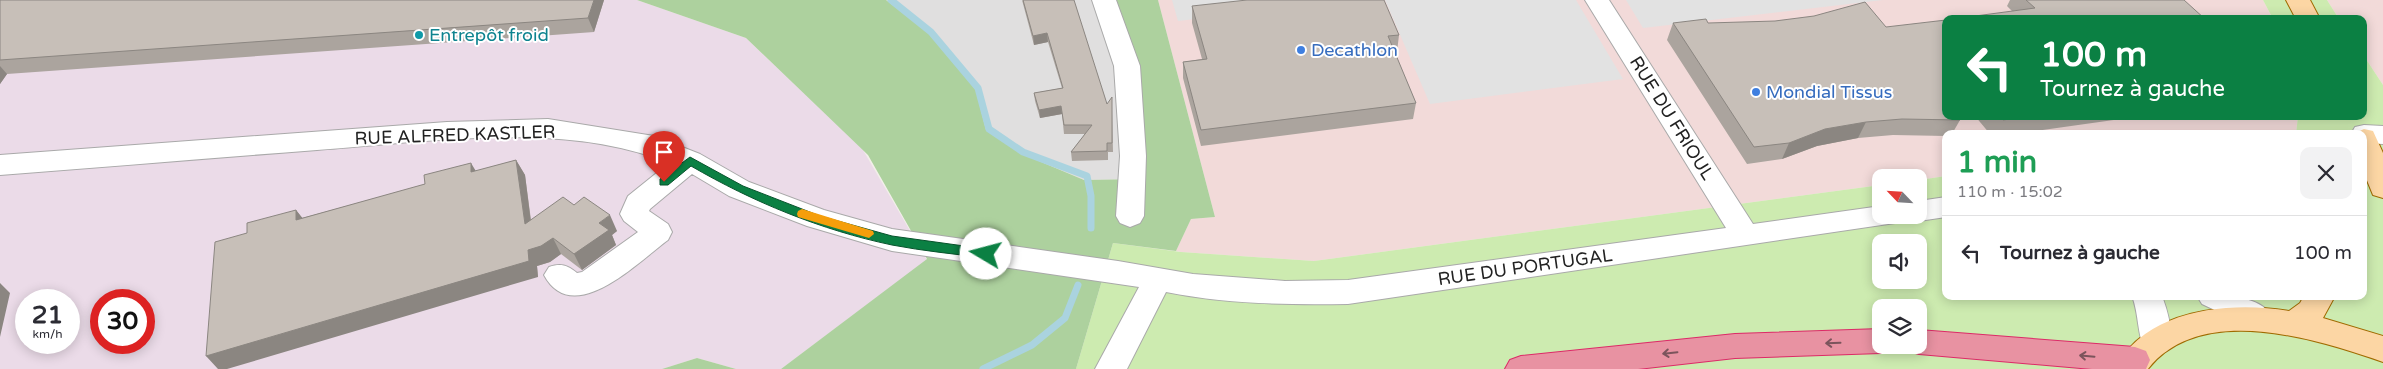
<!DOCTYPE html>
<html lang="fr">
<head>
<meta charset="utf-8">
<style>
  :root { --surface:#fff; --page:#f2f2f3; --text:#2b2b33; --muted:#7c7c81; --line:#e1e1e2 }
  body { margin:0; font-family:"Varela Round",sans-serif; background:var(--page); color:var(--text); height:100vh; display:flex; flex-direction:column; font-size:19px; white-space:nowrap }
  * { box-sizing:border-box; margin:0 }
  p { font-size:16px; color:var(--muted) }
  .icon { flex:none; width:28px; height:28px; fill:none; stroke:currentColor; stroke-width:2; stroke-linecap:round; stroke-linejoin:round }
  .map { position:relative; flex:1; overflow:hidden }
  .drawer { position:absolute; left:1942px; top:130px; width:425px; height:170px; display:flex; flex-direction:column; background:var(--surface); border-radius:10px; box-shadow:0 2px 12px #0003 }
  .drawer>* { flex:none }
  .banner { position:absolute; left:1942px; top:15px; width:425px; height:105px; border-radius:10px; box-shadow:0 2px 12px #0003; background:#0b8043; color:#fff; overflow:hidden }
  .needle { width:32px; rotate:295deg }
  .controls { position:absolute; left:1872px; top:169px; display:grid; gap:10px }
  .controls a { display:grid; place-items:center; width:55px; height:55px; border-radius:10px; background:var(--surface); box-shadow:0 2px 12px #0003; font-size:25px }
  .speed { position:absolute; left:15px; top:289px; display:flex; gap:10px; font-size:25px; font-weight:700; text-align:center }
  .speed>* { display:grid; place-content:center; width:65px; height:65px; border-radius:50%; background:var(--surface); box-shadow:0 2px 12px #0003; line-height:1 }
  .speed small { font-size:12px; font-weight:400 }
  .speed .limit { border:8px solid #d22; background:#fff; color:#111 }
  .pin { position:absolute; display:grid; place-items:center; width:42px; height:42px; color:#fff; margin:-51px -21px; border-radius:50% 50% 50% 0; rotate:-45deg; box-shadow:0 0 5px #0007 }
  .pin .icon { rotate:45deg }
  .me { position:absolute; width:55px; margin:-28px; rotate:278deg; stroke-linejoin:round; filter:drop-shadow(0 0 4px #0008) }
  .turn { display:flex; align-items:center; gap:18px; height:105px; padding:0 15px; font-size:22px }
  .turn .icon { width:65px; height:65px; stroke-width:2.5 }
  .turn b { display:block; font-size:35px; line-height:42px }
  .round { display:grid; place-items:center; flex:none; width:52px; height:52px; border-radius:10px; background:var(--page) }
  .summary { display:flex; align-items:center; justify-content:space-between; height:85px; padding:0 15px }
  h1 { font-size:30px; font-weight:800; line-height:38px; color:#1e9e55 }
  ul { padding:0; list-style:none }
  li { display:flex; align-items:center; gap:15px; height:75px; padding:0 15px; border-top:1px solid var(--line) }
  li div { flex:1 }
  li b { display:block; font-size:19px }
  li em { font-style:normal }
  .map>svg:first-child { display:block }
  .residential { fill:#e0dfdf }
  .commercial { fill:#f2dad9 }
  .industrial { fill:#ebdbe8; fill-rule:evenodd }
  .grass { fill:#cdebb0; fill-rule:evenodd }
  .forest { fill:#add19e }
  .parking { fill:#e2e2e2 }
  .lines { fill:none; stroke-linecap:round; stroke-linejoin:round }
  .stream { stroke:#aad3df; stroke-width:7 }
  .minor-casing { stroke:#a9a9a9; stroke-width:2 }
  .major-casing { stroke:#a06b00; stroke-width:2 }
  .highway-casing { stroke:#dc2a67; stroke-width:2 }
  .minor { fill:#fff; fill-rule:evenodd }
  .major { fill:#fcd6a4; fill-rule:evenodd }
  .highway { fill:#e892a2; fill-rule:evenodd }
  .wall { fill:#aba49e }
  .shaded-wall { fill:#8b8681 }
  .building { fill:#c7bfb8; stroke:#8b8681 }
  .oneway { stroke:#7b545c }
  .route { fill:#0b8043; stroke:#07532c }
  .slow { fill:#f59e0b }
  .culture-dot { fill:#0f9aa8; stroke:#fff; stroke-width:2 }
  .shop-dot { fill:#3f7fe0; stroke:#fff; stroke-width:2 }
  .labels { text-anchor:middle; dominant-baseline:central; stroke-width:4; stroke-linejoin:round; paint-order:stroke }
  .culture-label { font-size:18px; fill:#0d838f; stroke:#fff; text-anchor:start }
  .shop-label { font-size:18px; fill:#366cbe; stroke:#fff; text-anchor:start }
  .street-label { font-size:18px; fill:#222; stroke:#fff }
</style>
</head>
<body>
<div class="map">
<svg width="2383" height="369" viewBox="0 0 2383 369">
  <rect width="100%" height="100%" fill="#f2efe9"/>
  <path class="residential" d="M 886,0 L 1113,0 L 1142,179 L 1084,180 L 1020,153 L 985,130 L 975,87 Z"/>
  <path class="commercial" d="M 1158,0 L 2263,0 L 2273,19 L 1946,19 L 1946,116 L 2298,116 L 2296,134 L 1946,134 L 1946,176 L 1919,180 L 1919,178 L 1881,178 L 1881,185 L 1314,261 L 1181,252 L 1176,251 L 1191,219 L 1215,217 Z
    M 2327,0 L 2383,0 L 2383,85 L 2364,56 L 2364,19 L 2339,19 Z"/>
  <path class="industrial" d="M 0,0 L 637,0 L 746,38 L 863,150 L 927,260 L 781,369 L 736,369 L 697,358 L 662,369 L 0,369 ZM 26,300 L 69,300 L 69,342 L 26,342 ZM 101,300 L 144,300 L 144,342 L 101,342 Z"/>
  <path class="grass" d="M 2263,0 L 2327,0 L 2339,19 L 2273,19 Z
    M 2364,56 L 2383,85 L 2383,369 L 1076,369 L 1113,243 L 1181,252 L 1314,261 L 1881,185 L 1881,215 L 1919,215 L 1919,180 L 1946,176 L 1946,296 L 2364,296 L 2364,134 L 2296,134 L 2298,116 L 2364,116 ZM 1881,242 L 1919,242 L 1919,280 L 1881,280 ZM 1881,308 L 1919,308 L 1919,345 L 1881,345 Z"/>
  <path class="forest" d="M 886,0 L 929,33 L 975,87 L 986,130 L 1020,153 L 1084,180 L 1142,179 L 1113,0 L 1158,0 L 1215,217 L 1191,219 L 1176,251 L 1113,243 L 1076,369 L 781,369 L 927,259 L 868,155 L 746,38 L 637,0 Z
    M 697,358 L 736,369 L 662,369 Z"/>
  <path class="parking" d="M 1172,0 L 1357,0 L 1178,21 Z
    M 1385,0 L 1576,0 L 1623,79 L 1430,104 Z
    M 1626,0 L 1883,0 L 1643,28 Z"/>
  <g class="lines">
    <path class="stream" d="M 891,0 L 931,32 L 978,88 L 989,129 L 1023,152 L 1087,176 L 1091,196 L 1091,228
      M 983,369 L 1032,345 L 1065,318 L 1078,285"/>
    <g class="minor-casing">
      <path id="minor" d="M 1092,0 L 1116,0 L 1140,66 L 1146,156 L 1144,216 L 1140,223 L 1130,227 L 1120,223 L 1116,216 L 1120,156 L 1114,66 Z
        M 1585,0 L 1609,0 L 1753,224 L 1881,206 L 1881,215 L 1906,215 L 1902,222 L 1348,304 C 1287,305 1226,304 1166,292 L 1127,369 L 1095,369 L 1139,287 L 892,251 L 807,226 L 729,196 L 692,174 L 650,209 L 649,211 L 668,224 L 672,232 L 668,240 C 638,262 573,329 544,275 L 549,267 C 561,263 567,265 577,273 L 582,272 L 638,232 L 624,221 L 620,214 L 628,196 L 669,163 C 563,120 429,142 317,150 C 211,158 106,167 0,175 L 0,155 L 447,122 L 548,119 L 654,136 L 700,154 L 749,182 L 824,210 L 892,229 L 1118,261 L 1193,274 L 1285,281 L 1348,280 L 1726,228 Z
        M 2364,125 L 2383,126 L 2383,144 L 2364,143 L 2364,134 L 2351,134 L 2355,127 Z
        M 1946,197 L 1946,217 L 1919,221 L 1909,218 L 1907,215 L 1919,215 L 1919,201 Z
        M 2132,296 L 2162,296 C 2168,312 2175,335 2167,351 L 2156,354 L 2145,351 C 2137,334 2139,314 2132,296 Z
        M 2197,296 C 2223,296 2260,293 2274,319 L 2270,328 L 2259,331 L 2202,304 Z"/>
    </g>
    <g class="major-casing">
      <path id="major" d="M 2286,0 L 2310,0 L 2320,19 L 2296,19 Z
        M 2364,129 L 2373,131 L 2383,153 L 2383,198 L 2373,195 L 2364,173 L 2364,134 L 2353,134 Z
        M 2304,296 L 2335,296 L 2323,318 L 2383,336 L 2383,362 C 2317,339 2201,302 2148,369 L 2115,369 C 2145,309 2230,301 2289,311 L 2300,303 Z"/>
    </g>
    <g class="highway-casing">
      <path id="highway" d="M 1881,329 L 1881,345 L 1894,345 L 1892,350 L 1881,353 L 1735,358 L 1638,369 L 1505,369 L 1510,360 L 1521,356 L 1735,334 Z
        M 1919,330 L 2135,347 L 2146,351 L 2150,360 L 2146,369 L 2092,369 L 1919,354 L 1908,351 L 1905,345 L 1919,345 Z"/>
    </g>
    <use href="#minor" class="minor"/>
    <use href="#major" class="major"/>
    <use href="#highway" class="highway"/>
  </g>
  <path class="wall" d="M 0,0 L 604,0 L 594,32 L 7,74 L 0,84 Z
    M 1022,0 L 1107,104 L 1112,106 L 1113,152 L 1108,152 L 1108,160 L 1072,161 L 1071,152 L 1085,134 L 1064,134 L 1062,114 L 1040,118 L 1035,101 L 1034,93 L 1062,88 L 1048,42 L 1034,45 Z
    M 2010,0 L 2184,0 L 2012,11 L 2007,6 Z
    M 1192,6 L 1399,35 L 1397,52 L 1394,52 L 1416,103 L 1413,119 L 1201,146 L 1183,78 L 1183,62 L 1202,59 L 1192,23 Z
    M 1673,23 L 1708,23 L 1886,27 L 1960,120 L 1952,134 L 1946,134 L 1946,136 L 1893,135 L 1858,138 L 1817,146 L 1782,159 L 1747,164 L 1667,40 Z
    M 1975,116 L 2142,116 L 2014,134 L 1990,134 Z
    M 516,160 L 525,175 L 531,220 L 574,205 L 617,231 L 612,235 L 616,245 L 582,270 L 561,254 L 550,262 L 537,266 L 538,277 L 247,233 L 296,210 L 302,218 Z"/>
  <path class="shaded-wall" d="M 594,0 L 604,0 L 594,32 L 588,18 Z
    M 1047,33 L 1048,42 L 1034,45 L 1033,36 Z
    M 0,66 L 7,74 L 0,84 Z
    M 1061,106 L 1062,114 L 1040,118 L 1039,110 Z
    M 1866,122 L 1858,138 L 1817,146 L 1782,159 L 1789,143 L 1825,129 Z
    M 516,160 L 525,175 L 533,239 L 525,224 Z
    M 471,163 L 480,178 L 471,172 Z
    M 296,210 L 308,225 L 296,220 Z
    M 610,215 L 617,231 L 612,235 L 616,245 L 582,270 L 574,254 L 599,223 Z
    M 553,238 L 561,254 L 550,262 L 537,266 L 538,277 L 227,369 L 218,369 L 206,356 L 528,250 Z
    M 0,283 L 10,293 L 0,337 Z"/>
  <path class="building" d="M 0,0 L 594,0 L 588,18 L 0,60 Z
    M 1023,0 L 1074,0 L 1107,104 L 1112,97 L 1112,143 L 1107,143 L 1107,151 L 1071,152 L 1092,125 L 1064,125 L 1061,106 L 1039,110 L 1034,93 L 1063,88 L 1047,33 L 1033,36 Z
    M 1247,0 L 1384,0 L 1399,35 L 1388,36 L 1416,103 L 1201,130 L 1183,62 L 1207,59 L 1192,6 Z
    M 2026,0 L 2184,0 L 2205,19 L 1953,19 L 2035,8 Z
    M 1865,2 L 1886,27 L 1946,20 L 1946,116 L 1961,116 L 1960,120 L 1902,119 L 1866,122 L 1825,129 L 1789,143 L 1754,147 L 1673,23 L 1706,19 L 1708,23 L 1775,21 L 1814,16 Z
    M 1999,116 L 2031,116 L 2003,120 Z
    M 516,160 L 525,224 L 563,197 L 574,205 L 584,197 L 610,215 L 599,223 L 609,230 L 574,254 L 553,238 L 541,246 L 528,250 L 529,261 L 206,356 L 215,242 L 247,233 L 247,223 L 296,210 L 296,220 L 425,184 L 424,175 L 471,163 L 471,172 Z"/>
  <defs><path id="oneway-shaft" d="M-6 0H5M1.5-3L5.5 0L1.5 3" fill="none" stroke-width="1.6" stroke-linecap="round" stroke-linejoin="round" transform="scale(1.25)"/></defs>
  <g class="oneway">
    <use href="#oneway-shaft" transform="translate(1833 343) rotate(178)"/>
    <use href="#oneway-shaft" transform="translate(1670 353) rotate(174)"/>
    <use href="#oneway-shaft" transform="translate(2087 356) rotate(-175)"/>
  </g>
  <path class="route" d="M 690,157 L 743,186 L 820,216 L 892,236 L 986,249 L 992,254 L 986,258 C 955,254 923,251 892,245 C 821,230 753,202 691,166 L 668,185 L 660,185 L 660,179 Z"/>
  <path class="slow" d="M 802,209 L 873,231 L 874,234 L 869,238 L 798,217 L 797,214 L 798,211 Z"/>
  <circle class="culture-dot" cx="419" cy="35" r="5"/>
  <g class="shop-dot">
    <circle cx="1301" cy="50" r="5"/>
    <circle cx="1756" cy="92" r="5"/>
  </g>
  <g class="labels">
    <g class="culture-label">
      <text x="429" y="35">Entrepôt froid</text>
    </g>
    <g class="shop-label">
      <text x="1311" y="50">Decathlon</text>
      <text x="1766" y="92">Mondial Tissus</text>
    </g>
    <g class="street-label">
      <text transform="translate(1672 118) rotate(58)">RUE DU FRIOUL</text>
      <text transform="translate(455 135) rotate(-2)">RUE ALFRED KASTLER</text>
      <text transform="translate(1525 267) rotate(-8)">RUE DU PORTUGAL</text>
    </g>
  </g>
</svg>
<div class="controls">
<a><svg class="needle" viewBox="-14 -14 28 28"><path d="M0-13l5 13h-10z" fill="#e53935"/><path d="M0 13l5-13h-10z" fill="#7c7c81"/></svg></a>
<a><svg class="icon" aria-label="sound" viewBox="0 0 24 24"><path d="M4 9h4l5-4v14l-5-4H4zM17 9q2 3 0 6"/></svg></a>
<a><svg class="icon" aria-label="layers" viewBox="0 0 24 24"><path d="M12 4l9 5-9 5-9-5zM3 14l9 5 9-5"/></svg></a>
</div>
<div class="speed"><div>21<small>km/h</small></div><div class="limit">30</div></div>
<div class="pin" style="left:664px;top:182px;background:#d93025"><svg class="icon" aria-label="arrive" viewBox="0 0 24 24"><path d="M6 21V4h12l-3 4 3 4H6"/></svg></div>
<svg class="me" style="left:986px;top:254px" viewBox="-20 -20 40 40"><circle r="19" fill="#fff"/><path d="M0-13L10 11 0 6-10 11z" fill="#0b8043"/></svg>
<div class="banner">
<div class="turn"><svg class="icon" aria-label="left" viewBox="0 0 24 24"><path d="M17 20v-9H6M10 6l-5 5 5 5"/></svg><div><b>100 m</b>Tournez à gauche</div></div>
</div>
<section class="drawer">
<div class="summary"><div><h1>1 min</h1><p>110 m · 15:02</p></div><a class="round"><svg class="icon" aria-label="close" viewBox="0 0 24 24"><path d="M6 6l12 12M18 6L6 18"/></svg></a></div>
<ul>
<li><svg class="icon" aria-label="left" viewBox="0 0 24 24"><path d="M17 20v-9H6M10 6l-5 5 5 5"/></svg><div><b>Tournez à gauche</b></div><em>100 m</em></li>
</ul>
</section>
</div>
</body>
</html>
